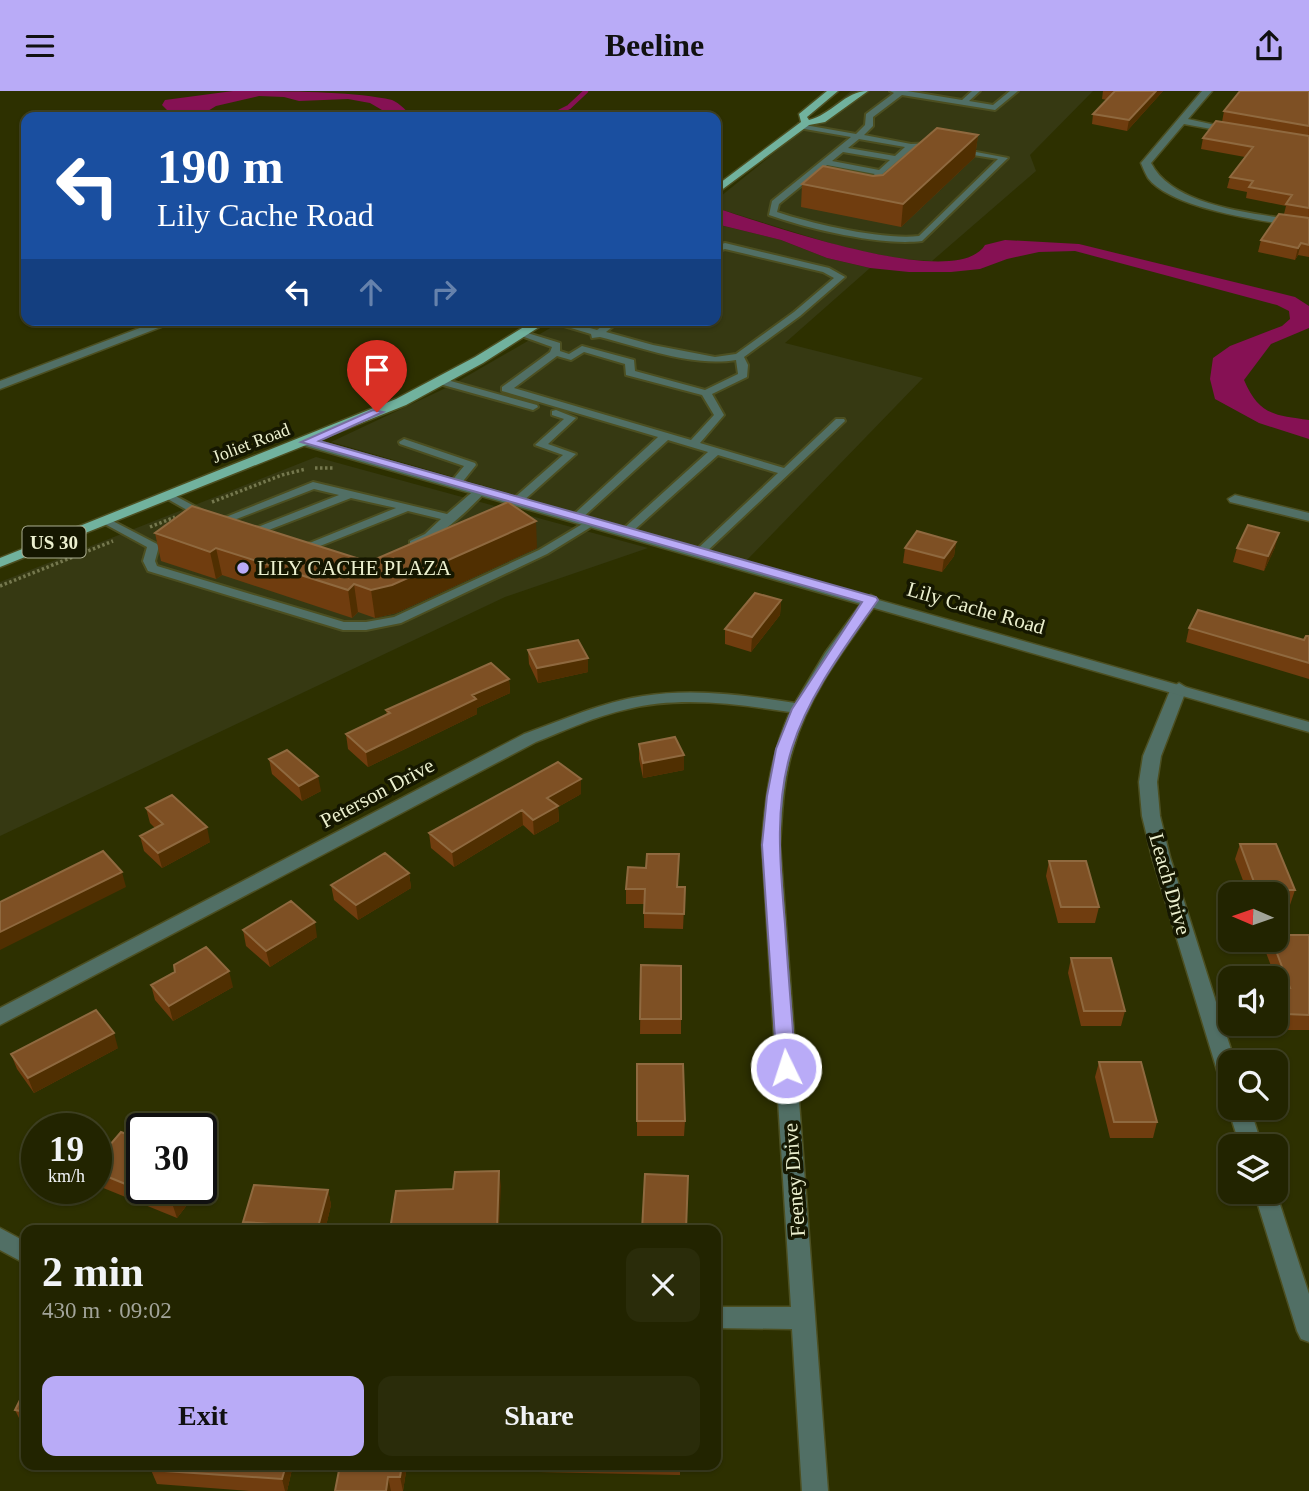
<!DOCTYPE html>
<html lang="en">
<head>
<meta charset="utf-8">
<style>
  :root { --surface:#222400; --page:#2a2c0a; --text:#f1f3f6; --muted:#a2a499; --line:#3f4122; --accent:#b9abf7 }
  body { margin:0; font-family:Georgia,serif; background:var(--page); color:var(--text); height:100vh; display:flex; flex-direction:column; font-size:26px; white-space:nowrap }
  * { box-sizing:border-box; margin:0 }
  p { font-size:23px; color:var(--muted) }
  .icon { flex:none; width:38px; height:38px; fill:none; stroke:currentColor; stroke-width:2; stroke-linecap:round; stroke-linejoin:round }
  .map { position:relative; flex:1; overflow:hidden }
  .side { position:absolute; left:21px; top:1134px; width:700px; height:245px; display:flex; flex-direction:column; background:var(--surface); border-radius:14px; box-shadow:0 2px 5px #0004,0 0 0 2px var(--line) }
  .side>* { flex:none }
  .top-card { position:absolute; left:21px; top:21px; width:700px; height:214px; border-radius:14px; box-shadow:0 2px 5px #0004,0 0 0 2px var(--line); background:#1a4fa0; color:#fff; overflow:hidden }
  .needle { width:46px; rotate:272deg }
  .controls { position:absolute; left:1218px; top:791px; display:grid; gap:14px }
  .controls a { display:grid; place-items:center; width:70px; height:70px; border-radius:14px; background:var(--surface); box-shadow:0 2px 5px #0004,0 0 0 2px var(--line); font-size:35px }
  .speed { position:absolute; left:21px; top:1022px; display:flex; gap:14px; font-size:35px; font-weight:700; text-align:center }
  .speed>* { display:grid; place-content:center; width:91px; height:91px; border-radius:50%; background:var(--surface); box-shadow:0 2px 5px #0004,0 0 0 2px var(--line); line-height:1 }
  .speed small { font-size:18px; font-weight:400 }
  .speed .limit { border:4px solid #111; border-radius:10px; background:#fff; color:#111 }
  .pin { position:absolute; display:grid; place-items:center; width:60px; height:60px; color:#fff; margin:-72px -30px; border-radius:50% 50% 50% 0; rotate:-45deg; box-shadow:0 0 7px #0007 }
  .pin .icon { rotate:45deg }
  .me { position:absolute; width:77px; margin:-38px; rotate:356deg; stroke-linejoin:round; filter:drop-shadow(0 0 5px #0008) }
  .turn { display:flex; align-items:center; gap:24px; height:147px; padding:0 21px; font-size:32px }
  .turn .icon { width:91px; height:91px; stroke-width:2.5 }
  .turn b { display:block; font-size:49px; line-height:60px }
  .lanes { display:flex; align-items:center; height:66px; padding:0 21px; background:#0003; justify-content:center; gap:35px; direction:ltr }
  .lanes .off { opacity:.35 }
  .round { display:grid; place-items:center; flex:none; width:74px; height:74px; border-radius:14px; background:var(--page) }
  .headline { display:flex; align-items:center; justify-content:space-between; height:119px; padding:0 21px }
  h1 { font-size:42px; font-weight:700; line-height:52px }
  .button { display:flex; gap:14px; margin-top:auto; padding:14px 21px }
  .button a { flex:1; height:80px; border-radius:14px; background:var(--accent); color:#111; font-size:28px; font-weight:700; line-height:80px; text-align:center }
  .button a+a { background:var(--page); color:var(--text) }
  header { display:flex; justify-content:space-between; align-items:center; height:91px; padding:0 21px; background:var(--accent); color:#111; font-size:32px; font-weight:700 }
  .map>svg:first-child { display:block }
  .built { fill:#363912 }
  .water { fill:#861154 }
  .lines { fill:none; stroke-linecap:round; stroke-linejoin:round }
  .stream { stroke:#861154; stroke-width:4.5 }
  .service-casing { stroke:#4c4f21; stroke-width:4 }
  .minor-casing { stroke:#4c4f21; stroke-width:3 }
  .tertiary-casing { stroke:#4c4f21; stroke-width:3 }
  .primary-casing { stroke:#4c4f21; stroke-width:3 }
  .path { stroke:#75784e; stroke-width:3.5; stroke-dasharray:2.5 2.5; stroke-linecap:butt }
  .service { fill:#516f65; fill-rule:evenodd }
  .minor { fill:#516f65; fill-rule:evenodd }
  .tertiary { fill:#516f65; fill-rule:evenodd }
  .primary { fill:#71b29e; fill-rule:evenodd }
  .wall { fill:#703d0f }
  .shaded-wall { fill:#502f01 }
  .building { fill:#7e5024; stroke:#8f693f; stroke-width:2 }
  .route { fill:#b9abf7; stroke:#786fa1; stroke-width:2 }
  .poi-dot { fill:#b9abf7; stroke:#151700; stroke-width:2.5 }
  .labels { text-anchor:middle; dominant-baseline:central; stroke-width:7; stroke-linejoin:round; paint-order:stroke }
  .far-street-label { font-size:18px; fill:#ecf0cf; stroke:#151700 }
  .shield { fill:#151700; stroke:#acaf91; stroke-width:2 }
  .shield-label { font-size:19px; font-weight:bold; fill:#ecf0cf }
  .poi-label { font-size:21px; fill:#ecf0cf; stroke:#151700; text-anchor:start }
  .street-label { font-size:21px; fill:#ecf0cf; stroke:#151700 }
</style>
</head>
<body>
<header><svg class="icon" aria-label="menu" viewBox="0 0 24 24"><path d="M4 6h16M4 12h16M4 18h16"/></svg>Beeline<svg class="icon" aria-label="share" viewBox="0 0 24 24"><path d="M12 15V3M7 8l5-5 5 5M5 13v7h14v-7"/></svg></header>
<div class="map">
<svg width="1309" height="1400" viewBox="0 0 1309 1400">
  <rect width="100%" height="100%" fill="#2d3000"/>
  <path class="built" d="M 851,0 L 1093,0 L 1030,64 L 1036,80 L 932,170 L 901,168 L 849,158 L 716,117 L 716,109 Z
    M 716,133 L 781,149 L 827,167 L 870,177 L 785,252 L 923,287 L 746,470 L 331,351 L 450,295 L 564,229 L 716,229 Z
    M 316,366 L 648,457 L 505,506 L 0,745 L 0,491 Z"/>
  <path class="water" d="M 233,0 C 277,0 353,0 392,9 C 400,12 407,21 413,26 L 394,26 L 370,12 L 348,8 L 299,10 L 284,6 L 259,5 L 216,15 L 198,26 L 162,26 L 167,19 L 162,14 L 165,9 Z
    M 716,117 C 762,131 956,202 985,154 L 1005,149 L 1079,153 L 1295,206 L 1309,215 L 1309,237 L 1271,253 L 1244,289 C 1259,324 1274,324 1309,329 L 1309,348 L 1259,332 L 1215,308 L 1210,288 L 1213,267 L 1230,255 L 1282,235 L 1290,228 L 1289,220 L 1277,214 L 1075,160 L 1039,161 L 1007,168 L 980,178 L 951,181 L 909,181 L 870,177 L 827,167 L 781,149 L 716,133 Z"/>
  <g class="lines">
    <path class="stream" d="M 549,26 L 569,16 L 586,0"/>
    <g class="service-casing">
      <path id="service" d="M 890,0 L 907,0 L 962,9 L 972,0 L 980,0 L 969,10 L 993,14 L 1010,0 L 1018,0 L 995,19 L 902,4 L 873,26 L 873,35 L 864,44 L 911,53 L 935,52 L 939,54 L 938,56 L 913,57 L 865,98 L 858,95 L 875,83 L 827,74 L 779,113 L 777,121 C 813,133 882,149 919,145 L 998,68 L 955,61 L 955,57 L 1008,67 L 922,150 C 880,155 809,138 769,124 L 772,110 L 851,46 L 799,37 L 799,33 L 856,43 L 865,34 L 866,23 L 894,2 ZM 859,48 L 905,56 L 895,65 L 848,57 ZM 843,61 L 890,69 L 879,79 L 832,70 Z
        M 725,152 L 829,177 L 845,186 L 800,225 L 744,266 L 748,274 L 747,286 L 712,303 L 724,324 L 700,352 L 784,377 L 836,328 L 844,328 L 845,330 L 704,463 L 700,465 L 694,461 L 778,382 L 718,364 L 631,442 L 623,442 L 623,438 L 708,361 L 668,349 L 581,428 L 573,428 L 573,424 L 658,346 L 502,300 L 502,296 L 550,261 L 552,256 L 516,243 L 521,240 L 560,252 L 560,260 L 569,263 L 582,255 L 634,269 L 635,280 L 705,299 L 738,283 L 736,269 C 692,276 643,257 600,246 L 592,247 L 591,243 L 544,229 L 561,229 L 597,239 L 610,229 L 621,229 L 606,241 L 653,254 L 715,266 L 736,263 L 794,221 L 834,187 L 823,181 L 725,158 L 716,161 L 716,155 ZM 584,261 L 625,273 L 626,284 L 702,304 L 714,324 L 691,349 L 514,297 L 557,265 L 571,269 Z
        M 440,287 L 537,314 L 538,316 L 533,319 L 436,292 L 435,290 Z
        M 556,319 L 576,327 L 548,353 L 576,363 L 522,411 L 514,411 L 514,407 L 563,364 L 535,354 L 564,328 L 552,324 L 552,320 Z
        M 404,348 L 475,372 L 476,374 L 460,394 L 452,394 L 450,392 L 464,375 L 400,353 L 399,351 Z
        M 313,391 L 447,423 L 477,397 L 481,396 L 487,399 C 473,415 430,457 410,454 L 410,450 L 425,443 L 441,428 L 408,420 L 315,457 L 307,457 L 307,453 L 396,417 L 351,407 L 261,442 L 253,442 L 253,438 L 339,404 L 314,398 L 226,432 L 218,432 L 216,430 Z
        M 170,402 L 209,423 L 211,425 L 205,428 L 201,427 L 166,407 L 166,403 Z
        M 107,427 L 157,453 L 159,455 L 155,470 L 157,475 L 344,531 L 366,531 L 394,526 L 539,459 L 589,429 L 593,428 L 599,431 L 547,463 L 401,532 L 366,539 L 343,539 L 148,480 L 143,470 L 147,456 L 103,432 L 103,428 Z"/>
    </g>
    <g class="minor-casing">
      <path id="minor" d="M 1202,0 L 1212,0 L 1188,28 L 1238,39 L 1233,42 L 1184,33 L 1151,72 C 1174,118 1263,123 1309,131 L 1309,137 C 1270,131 1172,119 1148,87 C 1145,82 1143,77 1141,72 Z
        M 161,229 L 179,229 L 0,298 L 0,290 Z
        M 1235,404 L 1309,422 L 1309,430 L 1230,411 L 1228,408 Z
        M 871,504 L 879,509 C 846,556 809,602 793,658 C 783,689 782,722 780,754 L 828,1400 L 802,1400 L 792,1238 L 716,1237 L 716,1216 L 791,1216 L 762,754 C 765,707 771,664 790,621 C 738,613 680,605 628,618 C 596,625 566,639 536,651 L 0,934 L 0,917 L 524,643 C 563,629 602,611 643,605 C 693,597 745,604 795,612 L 825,562 L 866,506 Z
        M 1179,592 L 1187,597 L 1161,665 L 1157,691 L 1160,725 L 1170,766 L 1235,971 L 1230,971 L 1230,997 L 1223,995 L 1220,989 L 1152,766 L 1142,725 L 1139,691 L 1143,665 L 1171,597 Z
        M 1230,1013 L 1230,1017 L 1250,1017 L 1262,1055 L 1240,1055 L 1228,1017 Z
        M 1254,1101 L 1276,1101 L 1309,1203 L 1309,1251 L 1301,1248 L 1297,1240 Z
        M 0,1137 L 26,1151 L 26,1173 L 0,1159 Z"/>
    </g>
    <g class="tertiary-casing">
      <path id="tertiary" d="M 307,347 L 1309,631 L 1309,641 L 302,354 L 302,348 Z"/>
    </g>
    <g class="primary-casing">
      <path id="primary" d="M 827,0 L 838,0 L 807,26 L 809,29 C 831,24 845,0 868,0 L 825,31 L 809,34 L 716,103 L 716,95 L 801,31 L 799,23 Z
        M 535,229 L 550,229 L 483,272 L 406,314 L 0,476 L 0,467 L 396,308 L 475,266 Z"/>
    </g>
    <path class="path" d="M 315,377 L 334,377
      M 212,411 L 282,384 L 306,378
      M 150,436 L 175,426
      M 0,495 L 113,450"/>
    <use href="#service" class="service"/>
    <use href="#minor" class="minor"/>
    <use href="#tertiary" class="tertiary"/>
    <use href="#primary" class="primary"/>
  </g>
  <path class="wall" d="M 1103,0 L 1163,0 L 1127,40 L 1092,33 L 1093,23 L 1107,9 L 1102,8 Z
    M 1309,0 L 1309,166 L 1298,164 L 1295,169 L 1258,161 L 1261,149 L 1284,123 L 1286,115 L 1246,107 L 1247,101 L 1227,97 L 1230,86 L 1245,66 L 1201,58 L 1203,47 L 1222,31 L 1224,20 Z
    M 978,44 L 975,66 L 901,136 L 801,116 L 802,93 L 883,84 Z
    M 155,442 L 369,471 L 537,457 L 396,522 L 375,527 L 358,521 L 352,527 L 222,484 L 216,488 L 161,470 Z
    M 956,451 L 954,465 L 942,481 L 903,472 L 905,457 Z
    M 1275,456 L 1264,480 L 1233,471 L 1237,457 Z
    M 781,509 L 780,524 L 751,561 L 725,553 L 725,538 Z
    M 1189,537 L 1304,549 L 1309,545 L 1309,588 L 1186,551 Z
    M 528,559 L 588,581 L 538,592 L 529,573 Z
    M 509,588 L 510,602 L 477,617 L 477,623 L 368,676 L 348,658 L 346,643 L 387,624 L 386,619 Z
    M 639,653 L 684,679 L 643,687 L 639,668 Z
    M 269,668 L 321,700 L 302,710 L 272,683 Z
    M 581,703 L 558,716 L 559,730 L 534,744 L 523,734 L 454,776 L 431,757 L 429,742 Z
    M 146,717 L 210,751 L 162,777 L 144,760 L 140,745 L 155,737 L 150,732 Z
    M 1240,753 L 1295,799 L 1290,814 L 1276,814 L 1276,803 L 1248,803 L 1235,768 Z
    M 1049,770 L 1099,816 L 1095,832 L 1058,832 L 1046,785 Z
    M 409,782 L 411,797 L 358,829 L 334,809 L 331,794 Z
    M 685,796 L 683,838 L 644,837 L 644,813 L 626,813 L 626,798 Z
    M 243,839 L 317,846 L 270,876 L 246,855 Z
    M 1309,844 L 1309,939 L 1281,939 L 1276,925 L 1276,896 L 1279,896 L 1265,859 L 1269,849 Z
    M 1071,867 L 1125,920 L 1121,935 L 1081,935 L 1068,882 Z
    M 641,874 L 681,875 L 681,943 L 640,943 Z
    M 151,894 L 233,896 L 173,930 L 155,909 Z
    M 118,957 L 34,1002 L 17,978 L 11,963 Z
    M 1099,971 L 1157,1031 L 1153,1047 L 1110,1047 L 1095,986 Z
    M 637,973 L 685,1030 L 684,1045 L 637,1045 Z
    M 96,1070 L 142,1097 L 200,1097 L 177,1127 L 96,1094 Z
    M 328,1099 L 331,1114 L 325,1139 L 245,1139 L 243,1131 Z
    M 26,1297 L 26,1334 L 22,1333 L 15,1319 Z
    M 293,1374 L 287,1400 L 250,1400 L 157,1393 L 151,1379 Z
    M 340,1374 L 407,1374 L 403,1400 L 335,1400 Z
    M 537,1374 L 680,1374 L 680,1384 L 537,1381 Z"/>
  <path class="shaded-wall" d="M 1156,0 L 1163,0 L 1127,40 L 1129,29 Z
    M 978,44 L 975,66 L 901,136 L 903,113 Z
    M 1301,152 L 1298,164 L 1295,169 L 1298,157 Z
    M 536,430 L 537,457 L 396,522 L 375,527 L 371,499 Z
    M 1279,442 L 1275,456 L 1264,480 L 1268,465 Z
    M 956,451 L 954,465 L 942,481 L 944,467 Z
    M 216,457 L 222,484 L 216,488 L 210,461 Z
    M 354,493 L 358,521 L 352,527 L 348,499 Z
    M 781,509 L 780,524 L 751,561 L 752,546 Z
    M 588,567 L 588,581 L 538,592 L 537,577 Z
    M 509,588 L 510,602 L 477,617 L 477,623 L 368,676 L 366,661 L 472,604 Z
    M 684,664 L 684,679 L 643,687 L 643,672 Z
    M 318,685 L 321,700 L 302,710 L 299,695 Z
    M 581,688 L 581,703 L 558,716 L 559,730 L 534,744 L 533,729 L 547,707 Z
    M 522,719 L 523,734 L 454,776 L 452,761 Z
    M 207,736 L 210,751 L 162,777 L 158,762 Z
    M 122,781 L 126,796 L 0,859 L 0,841 Z
    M 409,782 L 411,797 L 358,829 L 356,814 Z
    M 315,831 L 317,846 L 270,876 L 266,860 Z
    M 229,880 L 233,896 L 173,930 L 169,915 Z
    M 114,942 L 118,957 L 34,1002 L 28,987 Z
    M 202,1074 L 206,1089 L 201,1096 L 201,1075 Z
    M 499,1080 L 501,1095 L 499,1139 L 497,1139 Z
    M 184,1097 L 200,1097 L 177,1127 L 172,1112 Z
    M 328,1099 L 331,1114 L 325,1139 L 319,1139 L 318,1136 Z
    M 286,1374 L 293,1374 L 287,1400 L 285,1400 L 282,1388 Z
    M 402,1374 L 407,1374 L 403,1400 L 400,1386 Z
    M 388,1386 L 391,1400 L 386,1400 Z"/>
  <path class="building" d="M 1115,0 L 1156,0 L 1129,29 L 1093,23 Z
    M 1240,0 L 1309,0 L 1309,35 L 1224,20 Z
    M 1216,30 L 1309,45 L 1309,117 L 1286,113 L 1292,104 L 1249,96 L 1253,90 L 1230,86 L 1253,56 L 1203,47 Z
    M 937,37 L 978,44 L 903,113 L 802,93 L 823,75 L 873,85 L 883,84 Z
    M 1279,123 L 1309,127 L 1309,154 L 1301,152 L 1298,157 L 1261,149 Z
    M 508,411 L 536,430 L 392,494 L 371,499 L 354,493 L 348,499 L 216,457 L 210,461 L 155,442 L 192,415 L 369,471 Z
    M 1248,434 L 1279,442 L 1268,465 L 1237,457 Z
    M 917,440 L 956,451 L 944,467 L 905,457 Z
    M 755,502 L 781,509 L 752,546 L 725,538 Z
    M 1198,519 L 1304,549 L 1306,545 L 1309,545 L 1309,572 L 1189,537 Z
    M 578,549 L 588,567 L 537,577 L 528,559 Z
    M 491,572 L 509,588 L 472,604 L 476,608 L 366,661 L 346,643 L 390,622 L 386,619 Z
    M 675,646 L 684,664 L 643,672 L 639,653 Z
    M 287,659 L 318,685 L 299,695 L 269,668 Z
    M 558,671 L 581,688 L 547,707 L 558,715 L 533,729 L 522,719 L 452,761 L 429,742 Z
    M 172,704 L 207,736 L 158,762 L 140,745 L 163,733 L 146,717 Z
    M 1240,753 L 1276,753 L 1295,799 L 1257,799 Z
    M 103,760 L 122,781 L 0,841 L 0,811 Z
    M 385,762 L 409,782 L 356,814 L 331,794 Z
    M 647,763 L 679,763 L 677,796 L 685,796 L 684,823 L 644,822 L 645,798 L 626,798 L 628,776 L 646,777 Z
    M 1049,770 L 1086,770 L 1099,816 L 1061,816 Z
    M 291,810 L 315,831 L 266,860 L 243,839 Z
    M 1276,844 L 1309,844 L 1309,924 L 1286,923 L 1276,896 L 1290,897 L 1272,849 L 1276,849 Z
    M 206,856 L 229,880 L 169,915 L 151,894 L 175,881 L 174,874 Z
    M 1071,867 L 1111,867 L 1125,920 L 1084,920 Z
    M 641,874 L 681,875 L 681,928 L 640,928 Z
    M 96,919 L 114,942 L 28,987 L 11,963 Z
    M 1099,971 L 1141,971 L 1157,1031 L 1114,1031 Z
    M 637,973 L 683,973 L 685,1030 L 637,1030 Z
    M 121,1041 L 142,1049 L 142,1097 L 184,1097 L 172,1112 L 96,1081 L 96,1070 Z
    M 499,1080 L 497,1139 L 390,1139 L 396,1100 L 453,1098 L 455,1081 Z
    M 645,1083 L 688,1085 L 686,1139 L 642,1139 Z
    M 254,1094 L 328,1099 L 318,1136 L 243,1131 Z
    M 26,1297 L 26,1321 L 15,1319 Z
    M 153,1374 L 286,1374 L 282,1388 L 151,1379 Z
    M 340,1374 L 402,1374 L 400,1386 L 388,1386 L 386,1400 L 335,1400 Z"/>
  <path class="route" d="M 373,319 L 383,321 L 319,350 L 876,506 L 878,509 C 846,555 809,603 792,657 C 774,714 780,774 785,833 C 788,881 792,929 796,977 L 793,982 L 786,984 L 780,982 L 777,977 L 762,754 L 767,705 L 776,658 L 792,618 L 862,511 L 301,351 Z"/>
  <circle class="poi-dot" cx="243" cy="477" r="7"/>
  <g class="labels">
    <g class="far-street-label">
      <text transform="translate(251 352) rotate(-21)">Joliet Road</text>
    </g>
    <rect class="shield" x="22.5" y="435.5" width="63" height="31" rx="5"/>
    <g class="shield-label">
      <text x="54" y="451">US 30</text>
    </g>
    <g class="poi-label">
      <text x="257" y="477">LILY CACHE PLAZA</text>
    </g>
    <g class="street-label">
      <text transform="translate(976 517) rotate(16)">Lily Cache Road</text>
      <text transform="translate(377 702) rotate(-28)">Peterson Drive</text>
      <text transform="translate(1170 793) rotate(74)">Leach Drive</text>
      <text transform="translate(794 1089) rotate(-94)">Feeney Drive</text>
    </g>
  </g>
</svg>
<div class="controls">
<a><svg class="needle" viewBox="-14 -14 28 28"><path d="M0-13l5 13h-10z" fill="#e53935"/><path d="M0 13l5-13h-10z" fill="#a2a499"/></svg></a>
<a><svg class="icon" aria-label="sound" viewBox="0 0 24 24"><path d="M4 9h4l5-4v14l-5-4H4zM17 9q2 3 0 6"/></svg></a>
<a><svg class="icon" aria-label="search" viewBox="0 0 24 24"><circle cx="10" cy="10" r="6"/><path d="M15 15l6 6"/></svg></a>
<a><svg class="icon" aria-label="layers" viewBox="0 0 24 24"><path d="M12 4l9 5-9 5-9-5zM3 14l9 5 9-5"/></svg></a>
</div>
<div class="speed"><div>19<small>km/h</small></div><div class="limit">30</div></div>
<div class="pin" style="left:377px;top:321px;background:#d93025"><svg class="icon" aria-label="arrive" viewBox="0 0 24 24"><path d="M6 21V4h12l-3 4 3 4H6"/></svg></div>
<svg class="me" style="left:786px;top:977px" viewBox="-20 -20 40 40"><circle r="17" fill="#b9abf7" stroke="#fff" stroke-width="3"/><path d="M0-11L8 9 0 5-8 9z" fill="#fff"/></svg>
<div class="top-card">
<div class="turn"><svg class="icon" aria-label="left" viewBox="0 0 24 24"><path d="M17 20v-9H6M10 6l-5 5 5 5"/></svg><div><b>190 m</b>Lily Cache Road</div></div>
<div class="lanes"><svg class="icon" aria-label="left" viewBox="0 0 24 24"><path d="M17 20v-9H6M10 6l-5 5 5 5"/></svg><svg class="icon off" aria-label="ahead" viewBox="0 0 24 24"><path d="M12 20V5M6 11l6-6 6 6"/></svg><svg class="icon off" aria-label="right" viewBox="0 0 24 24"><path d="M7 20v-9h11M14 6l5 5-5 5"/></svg></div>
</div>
<section class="side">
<div class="headline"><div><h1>2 min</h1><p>430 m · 09:02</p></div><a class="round"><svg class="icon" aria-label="close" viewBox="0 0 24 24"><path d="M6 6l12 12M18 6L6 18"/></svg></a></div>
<div class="button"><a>Exit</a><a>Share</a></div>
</section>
</div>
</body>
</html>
